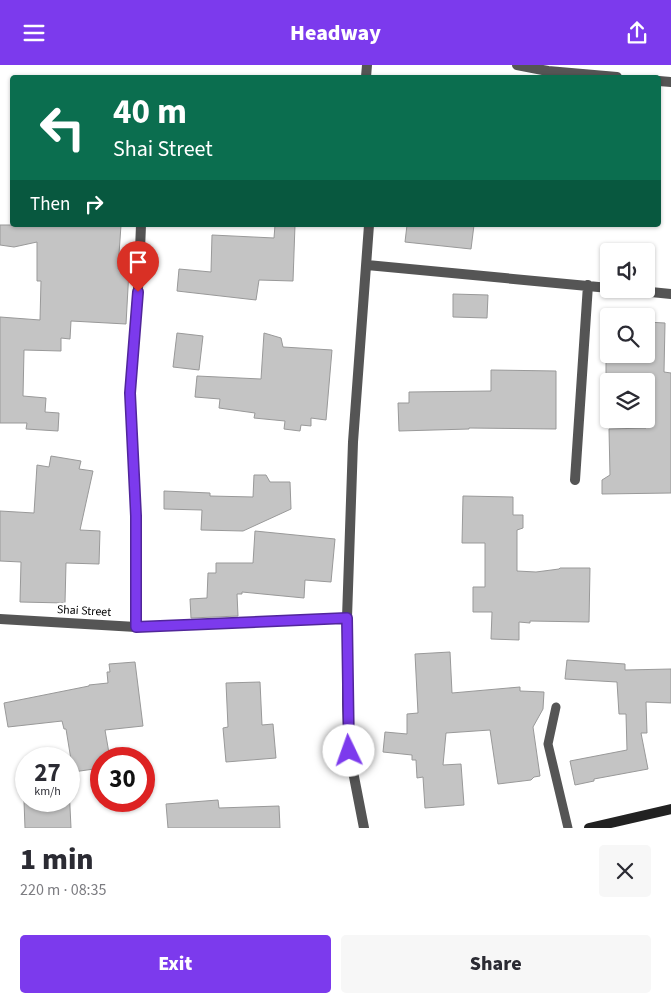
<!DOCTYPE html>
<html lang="en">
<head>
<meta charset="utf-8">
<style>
  :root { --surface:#fff; --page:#f7f7f7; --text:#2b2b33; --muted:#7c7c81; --accent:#7c3aed }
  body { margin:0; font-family:"Source Sans 3",sans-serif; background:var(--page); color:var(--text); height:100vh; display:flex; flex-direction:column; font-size:19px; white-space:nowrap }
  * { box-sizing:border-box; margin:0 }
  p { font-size:16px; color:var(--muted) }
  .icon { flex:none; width:28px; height:28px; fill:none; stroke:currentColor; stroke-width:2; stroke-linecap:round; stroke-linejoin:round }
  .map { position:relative; height:763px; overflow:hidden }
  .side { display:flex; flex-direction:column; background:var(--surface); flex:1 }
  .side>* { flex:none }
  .hud { position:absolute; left:10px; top:10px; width:651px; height:152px; border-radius:5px; box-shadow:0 1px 4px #0004; background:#0b6e4f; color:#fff; overflow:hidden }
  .buttons { position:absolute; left:600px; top:178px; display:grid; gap:10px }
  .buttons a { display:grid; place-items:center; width:55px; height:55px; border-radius:5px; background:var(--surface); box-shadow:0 1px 4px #0004; font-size:25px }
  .speed { position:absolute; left:15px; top:682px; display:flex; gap:10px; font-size:25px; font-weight:700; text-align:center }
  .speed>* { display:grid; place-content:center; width:65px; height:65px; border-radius:50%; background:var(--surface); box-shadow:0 1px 4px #0004; line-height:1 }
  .speed small { font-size:12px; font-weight:400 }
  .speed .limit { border:8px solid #d22; background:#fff; color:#111 }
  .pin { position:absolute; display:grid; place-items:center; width:42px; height:42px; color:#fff; margin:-51px -21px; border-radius:50% 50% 50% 0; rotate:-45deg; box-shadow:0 0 5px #0007 }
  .pin .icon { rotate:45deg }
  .me { position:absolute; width:55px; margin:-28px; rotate:357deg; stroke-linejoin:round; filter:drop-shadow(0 0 4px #0008) }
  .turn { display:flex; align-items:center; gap:18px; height:105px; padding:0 20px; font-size:22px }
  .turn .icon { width:65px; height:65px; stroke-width:2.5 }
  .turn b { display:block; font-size:35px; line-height:42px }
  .then { display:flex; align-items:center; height:48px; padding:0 20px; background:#0003; gap:10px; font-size:19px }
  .round { display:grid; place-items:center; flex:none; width:52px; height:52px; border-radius:5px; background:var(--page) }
  .summary { display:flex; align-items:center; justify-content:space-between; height:85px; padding:0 20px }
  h1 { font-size:30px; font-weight:800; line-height:38px }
  .button { display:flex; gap:10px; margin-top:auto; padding:10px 20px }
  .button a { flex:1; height:58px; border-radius:5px; background:var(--accent); color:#fff; font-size:20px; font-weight:800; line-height:58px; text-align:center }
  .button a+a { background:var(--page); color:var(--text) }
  header { display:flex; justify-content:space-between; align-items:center; height:65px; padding:0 20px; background:var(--accent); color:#fff; font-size:22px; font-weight:800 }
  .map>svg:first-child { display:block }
  .building { fill:#c4c4c4; stroke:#999 }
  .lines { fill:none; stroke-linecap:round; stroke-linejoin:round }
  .lane { stroke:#555; stroke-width:9 }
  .street { stroke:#555; stroke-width:10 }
  .secondary { stroke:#222; stroke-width:10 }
  .route-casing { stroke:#51269a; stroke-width:12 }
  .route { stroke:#7c3aed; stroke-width:9 }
  .labels { text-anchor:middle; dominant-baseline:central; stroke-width:5; stroke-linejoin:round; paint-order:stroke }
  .street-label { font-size:12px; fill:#000; stroke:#fff }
</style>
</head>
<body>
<header><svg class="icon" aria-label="menu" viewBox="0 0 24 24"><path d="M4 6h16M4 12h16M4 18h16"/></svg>Headway<svg class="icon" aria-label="share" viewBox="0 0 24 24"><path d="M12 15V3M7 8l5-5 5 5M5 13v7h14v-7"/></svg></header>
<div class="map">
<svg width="671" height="763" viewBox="0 0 671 763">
  <rect width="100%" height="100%" fill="#fff"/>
  <path class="building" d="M 0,160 L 121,160 L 118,204 L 129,205 L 126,259 L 71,256 L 70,274 L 61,273 L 61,286 L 24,285 L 23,331 L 46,333 L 45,347 L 59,348 L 58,366 L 26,364 L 27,358 L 0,358 L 0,252 L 40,255 L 41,216 L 37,216 L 37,177 L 14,182 L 0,180 Z
    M 275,160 L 295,160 L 293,216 L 259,215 L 256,235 L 177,226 L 179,204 L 211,207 L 212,170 L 274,173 Z
    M 407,160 L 474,160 L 471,184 L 405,177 Z
    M 453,229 L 488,230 L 487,253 L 453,252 Z
    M 646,257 L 665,258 L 664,307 L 671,308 L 671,428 L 602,429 L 602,415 L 610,410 L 609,364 L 646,363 L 646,316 L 606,316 L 606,289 L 646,289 Z
    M 177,268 L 203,271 L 199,305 L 173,302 Z
    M 264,268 L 281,273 L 283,282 L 332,285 L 326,355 L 311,353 L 311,361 L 301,360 L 300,366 L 284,364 L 285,356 L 254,353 L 255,348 L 219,343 L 220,334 L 195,332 L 197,311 L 261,314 Z
    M 491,305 L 556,306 L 556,364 L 469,363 L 469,364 L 399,366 L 398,338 L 409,338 L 409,327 L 491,326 Z
    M 51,391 L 81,396 L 79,404 L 93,406 L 80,465 L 100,466 L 99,499 L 66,498 L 65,538 L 20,537 L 21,497 L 0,496 L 0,446 L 34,448 L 37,400 L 49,402 Z
    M 254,410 L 266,410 L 270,417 L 290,417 L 291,444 L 243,466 L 201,465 L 202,445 L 164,444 L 164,426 L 210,428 L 210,431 L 253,432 Z
    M 463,431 L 513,432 L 513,450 L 523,450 L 523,463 L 517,465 L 517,506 L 536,507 L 559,504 L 560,503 L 590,503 L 589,557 L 530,556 L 530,558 L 519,557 L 519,575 L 491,574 L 492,547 L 473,547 L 473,522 L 485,522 L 485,478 L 462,478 Z
    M 255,466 L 335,474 L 331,517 L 305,515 L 304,533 L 242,527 L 242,529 L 237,529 L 238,551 L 191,553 L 190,534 L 207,533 L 208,508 L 216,508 L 216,498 L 253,498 Z
    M 450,587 L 452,628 L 520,622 L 520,626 L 544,627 L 543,644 L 533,662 L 540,711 L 534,712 L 531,715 L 498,719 L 490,665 L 446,668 L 443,700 L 461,699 L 464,740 L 425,743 L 423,712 L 417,713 L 416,695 L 412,695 L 412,690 L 383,687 L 385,667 L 407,669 L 407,649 L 418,648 L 415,589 Z
    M 567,595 L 625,599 L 625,605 L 671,604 L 671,638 L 646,637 L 647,668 L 641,668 L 648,704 L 594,714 L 594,716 L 575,720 L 570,696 L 627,685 L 626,649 L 619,649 L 617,617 L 565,614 Z
    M 135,597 L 143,661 L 105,665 L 110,694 L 101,694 L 101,703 L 73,707 L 66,664 L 64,664 L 62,656 L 8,662 L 4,638 L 89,621 L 89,620 L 108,618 L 107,607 L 110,607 L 109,599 Z
    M 260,617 L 262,660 L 273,659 L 276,693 L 226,697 L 223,663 L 228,662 L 226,618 Z
    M 69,721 L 71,763 L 25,763 L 24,736 L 69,736 Z
    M 218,735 L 219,743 L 279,741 L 280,763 L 168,763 L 166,739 Z"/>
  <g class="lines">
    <path class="lane" d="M 556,642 L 548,679 L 568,763"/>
    <path class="street" d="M 517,0 L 548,6 L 617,12
      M 366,12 L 367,0
      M 659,16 L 671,17
      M 367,200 L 609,223
      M 621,224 L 671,229
      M 575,415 L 588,220
      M 0,554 L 136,562 L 347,553
      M 136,562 L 136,451 L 130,328 L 139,210 L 141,160
      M 364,763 L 349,686 L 347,639 L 347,553 L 353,377 L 369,160"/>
    <path class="secondary" d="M 589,763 L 671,744"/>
  </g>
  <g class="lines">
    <g class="route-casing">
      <path id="route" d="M 138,227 L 130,328 L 136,451 L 136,562 L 347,553 L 349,686"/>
    </g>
    <use href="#route" class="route"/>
  </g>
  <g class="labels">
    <g class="street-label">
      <text transform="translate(84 546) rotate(3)">Shai Street</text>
    </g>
  </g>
</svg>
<div class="buttons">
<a><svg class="icon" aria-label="sound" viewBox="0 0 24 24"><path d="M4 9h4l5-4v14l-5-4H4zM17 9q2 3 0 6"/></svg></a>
<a><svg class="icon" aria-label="search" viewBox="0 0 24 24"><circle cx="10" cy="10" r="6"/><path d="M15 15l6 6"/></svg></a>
<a><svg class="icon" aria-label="layers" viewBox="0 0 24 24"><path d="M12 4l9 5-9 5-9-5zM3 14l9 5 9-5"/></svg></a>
</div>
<div class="speed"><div>27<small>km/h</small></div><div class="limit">30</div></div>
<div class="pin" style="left:138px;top:227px;background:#d93025"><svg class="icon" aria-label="arrive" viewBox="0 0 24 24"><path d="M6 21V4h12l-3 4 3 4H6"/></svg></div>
<svg class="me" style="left:349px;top:686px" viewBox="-20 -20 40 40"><circle r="19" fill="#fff"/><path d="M0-13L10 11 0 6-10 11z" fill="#7c3aed"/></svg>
<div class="hud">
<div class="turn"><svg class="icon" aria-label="left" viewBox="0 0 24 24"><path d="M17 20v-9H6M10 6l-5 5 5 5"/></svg><div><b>40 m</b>Shai Street</div></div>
<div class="then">Then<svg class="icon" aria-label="right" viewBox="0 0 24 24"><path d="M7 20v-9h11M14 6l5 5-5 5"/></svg></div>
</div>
</div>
<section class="side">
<div class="summary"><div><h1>1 min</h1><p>220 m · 08:35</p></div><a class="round"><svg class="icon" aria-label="close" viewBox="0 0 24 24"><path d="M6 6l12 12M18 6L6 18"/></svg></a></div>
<div class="button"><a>Exit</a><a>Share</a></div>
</section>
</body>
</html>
